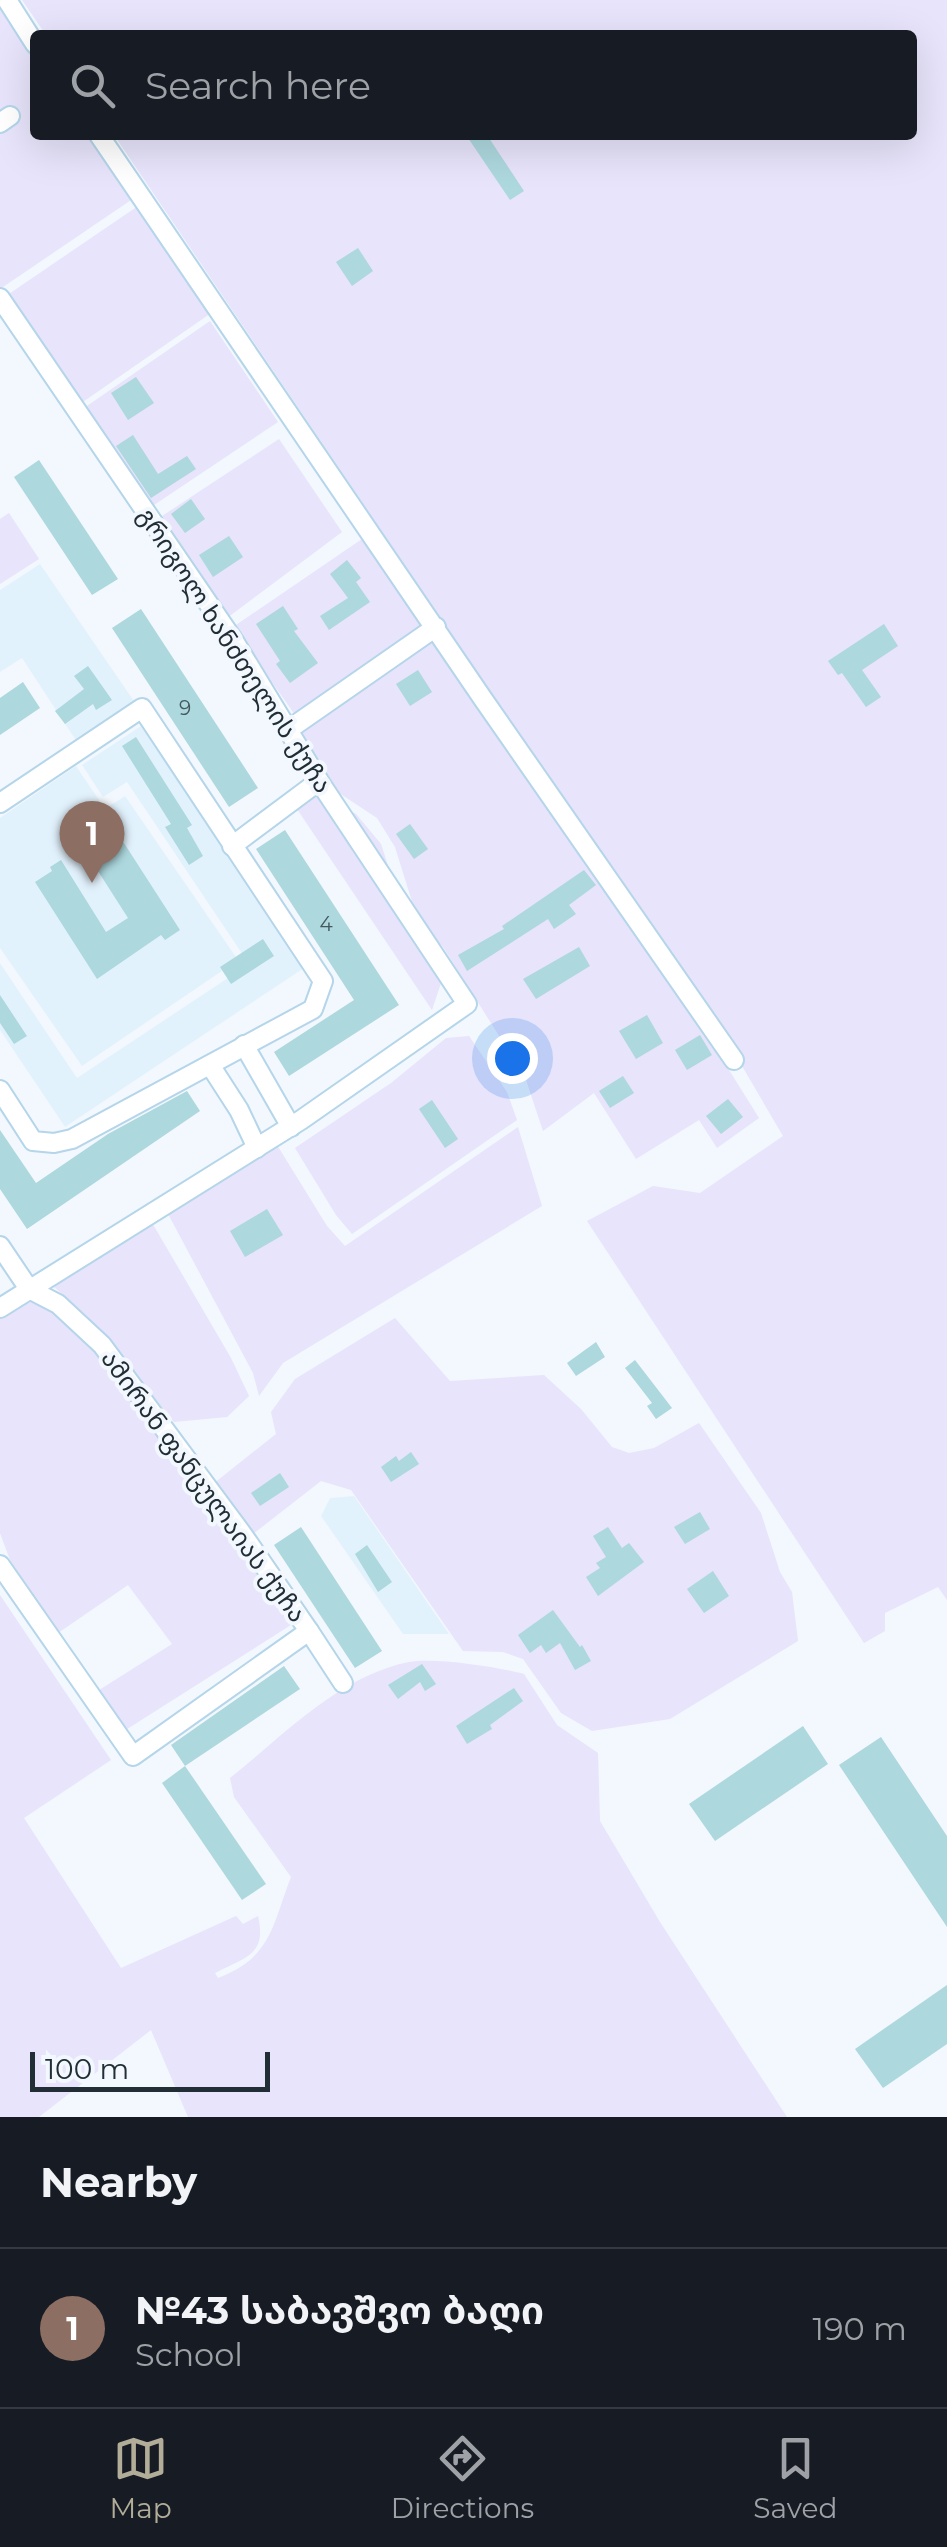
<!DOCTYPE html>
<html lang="en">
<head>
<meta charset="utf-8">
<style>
  :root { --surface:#171b24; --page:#242831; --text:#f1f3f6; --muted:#9ea1a6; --line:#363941; --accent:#b2ad98 }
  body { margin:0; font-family:Montserrat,"Noto Sans Georgian",sans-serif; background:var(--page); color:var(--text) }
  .scale { position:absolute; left:30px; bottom:25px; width:240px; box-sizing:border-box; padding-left:10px; border:5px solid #212e36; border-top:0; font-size:28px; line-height:35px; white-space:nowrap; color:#212e36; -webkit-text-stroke:8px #f2f8fd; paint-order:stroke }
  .you { position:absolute; left:512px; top:1058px; width:35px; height:35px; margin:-25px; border:8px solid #fff; border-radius:50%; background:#1a73e8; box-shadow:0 0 0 15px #1a73e833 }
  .badge { display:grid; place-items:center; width:65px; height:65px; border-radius:50%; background:var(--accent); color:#fff; font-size:32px; font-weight:700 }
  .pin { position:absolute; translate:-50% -82px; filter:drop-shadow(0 2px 5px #0008) }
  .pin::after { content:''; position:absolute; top:52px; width:35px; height:30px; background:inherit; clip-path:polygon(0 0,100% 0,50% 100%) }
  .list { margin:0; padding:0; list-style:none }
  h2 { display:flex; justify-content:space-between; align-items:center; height:130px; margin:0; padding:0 40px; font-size:42px }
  h2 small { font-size:32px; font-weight:400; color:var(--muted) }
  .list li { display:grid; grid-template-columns:65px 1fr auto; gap:30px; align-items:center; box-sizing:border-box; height:160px; padding:0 40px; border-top:2px solid var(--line) }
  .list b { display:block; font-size:38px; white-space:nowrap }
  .list p { margin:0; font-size:32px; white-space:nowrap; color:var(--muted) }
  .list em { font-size:32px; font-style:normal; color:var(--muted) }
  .icon { flex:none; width:55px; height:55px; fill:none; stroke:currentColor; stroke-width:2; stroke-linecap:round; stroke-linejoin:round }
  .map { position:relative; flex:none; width:947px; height:2117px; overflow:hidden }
  .search { position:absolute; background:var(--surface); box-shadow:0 10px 40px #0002; left:30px; right:30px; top:30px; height:110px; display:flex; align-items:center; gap:25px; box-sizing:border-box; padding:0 35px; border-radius:10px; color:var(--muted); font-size:38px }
  .sheet { height:290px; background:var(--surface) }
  nav { display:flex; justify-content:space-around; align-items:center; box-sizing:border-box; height:140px; border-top:2px solid var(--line); background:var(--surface); font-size:28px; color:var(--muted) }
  nav a { display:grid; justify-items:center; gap:5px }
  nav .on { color:var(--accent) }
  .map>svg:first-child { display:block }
</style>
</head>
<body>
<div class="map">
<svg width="947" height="2117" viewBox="0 0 947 2117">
  <rect width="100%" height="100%" fill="#f2f8fd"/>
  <g fill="#e2f2fd">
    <polygon points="40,564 138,707 79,745 22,658 0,672 0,590"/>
    <polygon points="141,726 304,968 65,1127 0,1030 0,963 77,1078 249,964 127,782 103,797 82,765"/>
    <polygon points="76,766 105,809 125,796 238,960 82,1066 0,948 0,818"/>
    <polygon points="354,1496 449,1634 403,1634 321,1516 330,1498"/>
  </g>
  <g fill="#e7e4fb">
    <polygon points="22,0 947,0 947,1600 938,1587 885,1613 885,1631 864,1643 587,1221 653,1186 700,1193 783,1136 735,1054 114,135 912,135 912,35 46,35"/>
    <polygon points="0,6 35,60 35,135 87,135 134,198 0,289"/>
    <polygon points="141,204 214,311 77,406 3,298"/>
    <polygon points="210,321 278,422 151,507 84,408"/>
    <polygon points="279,439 342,532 227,618 159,518"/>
    <polygon points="9,513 39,559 0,584 0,519"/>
    <polygon points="362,539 428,623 353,672 298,719 233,627"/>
    <polygon points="428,627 714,1046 759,1118 717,1148 699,1120 636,1159 594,1093 543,1131 525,1077 443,947 419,924 395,847 377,818 330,787 300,735 353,695"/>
    <polygon points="317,794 356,814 381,844 406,921 444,974 432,1010 297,809"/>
    <polygon points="469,1036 507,1092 517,1120 352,1234 336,1215 295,1148 391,1083 446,1038"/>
    <polygon points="518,1127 542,1206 283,1363 259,1396 253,1373 167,1212 277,1145 327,1226 345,1246"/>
    <polygon points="151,1221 231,1358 249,1396 227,1417 174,1422 87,1316 52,1285"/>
    <polygon points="43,1301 94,1348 294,1623 124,1731 96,1692 172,1644 128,1585 58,1633 10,1560 0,1533 0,1319 23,1303"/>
    <polygon points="395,1318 450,1381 544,1375 581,1409 612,1447 629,1453 654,1448 699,1423 761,1513 780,1572 792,1592 798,1641 670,1719 592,1731 561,1713 523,1659 503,1652 463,1651 351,1490 321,1481 253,1534 213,1484 276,1434 271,1412 295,1379"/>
    <path d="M0 1595 111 1760 24 1818 121 1968 236 1916 243 1924 258 1916C267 1955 246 1957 215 1973L218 1978C272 1957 272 1926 291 1877L234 1797 230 1778C284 1735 339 1676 409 1662 434 1657 499 1667 524 1674L557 1725 598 1753 600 1821 660 1922 787 2117H188L151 2030 39 2117H0Z"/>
  </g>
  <g fill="#add8de">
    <polygon points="466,135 487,135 524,191 510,200"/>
    <polygon points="358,248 373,271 352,286 336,262"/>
    <polygon points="136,377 154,403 128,420 111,393"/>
    <polygon points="133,435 158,474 187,456 196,469 151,498 116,446"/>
    <polygon points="39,460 118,579 92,595 14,477"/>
    <polygon points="191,499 205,519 185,533 171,514"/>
    <polygon points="229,536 243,557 213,577 199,555"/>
    <polygon points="347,560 361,578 356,582 370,602 329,630 320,616 348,598 330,574"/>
    <polygon points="283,606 298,629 294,631 318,663 290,683 276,664 280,661 256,624"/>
    <polygon points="141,609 258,788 229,807 112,628"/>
    <polygon points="884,624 898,646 862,670 881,697 866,707 842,673 838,675 828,661"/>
    <polygon points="88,666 112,700 96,710 93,704 65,724 55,711 84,689 74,676"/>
    <polygon points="418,670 432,692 410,706 396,684"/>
    <polygon points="23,682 40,708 0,735 0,698"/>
    <polygon points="136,737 192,825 187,828 203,856 189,865 165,827 171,824 122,746"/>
    <polygon points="410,824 428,849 414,859 396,834"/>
    <polygon points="113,826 180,930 165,940 161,935 97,979 35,882 52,871 50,867 61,860 106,932 128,918 82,846"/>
    <polygon points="285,830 399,1005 289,1076 274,1052 354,1000 256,849"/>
    <polygon points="584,870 596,885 569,905 576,914 554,929 548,919 467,971 458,955 504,929 502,926"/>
    <polygon points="263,939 274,956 231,984 220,967"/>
    <polygon points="579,947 590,966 536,999 523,979"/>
    <polygon points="0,995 27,1036 14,1044 0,1023"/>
    <polygon points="647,1015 663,1043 636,1059 619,1031"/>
    <polygon points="700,1035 712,1055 687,1070 675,1050"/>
    <polygon points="623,1076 634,1093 610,1108 599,1091"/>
    <polygon points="187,1091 200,1111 27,1229 0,1189 0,1130 36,1183 108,1134"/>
    <polygon points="728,1099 743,1117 721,1134 706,1116"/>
    <polygon points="432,1100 458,1139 445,1148 419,1109"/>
    <polygon points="267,1209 283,1235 245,1257 230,1231"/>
    <polygon points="596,1342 605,1357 576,1376 567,1363"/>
    <polygon points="635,1360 672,1408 656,1419 647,1406 652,1403 625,1368"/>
    <polygon points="411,1452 419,1464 391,1482 381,1467 396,1456 399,1461"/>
    <polygon points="280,1473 289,1487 260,1506 251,1493"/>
    <polygon points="700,1512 710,1529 685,1544 674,1527"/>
    <polygon points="301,1527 382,1651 355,1668 274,1545"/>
    <polygon points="608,1527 622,1548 629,1543 644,1562 598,1596 586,1577 600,1568 596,1563 606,1557 593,1536"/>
    <polygon points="367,1545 392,1582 378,1592 355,1554"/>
    <polygon points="713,1571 729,1596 704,1613 687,1589"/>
    <polygon points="553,1610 580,1647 582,1645 591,1661 575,1670 560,1643 546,1653 541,1645 530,1653 518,1635"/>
    <polygon points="422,1664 436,1684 425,1691 420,1682 398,1699 388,1685"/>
    <polygon points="284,1666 300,1689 185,1766 171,1745"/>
    <polygon points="514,1688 523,1701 490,1725 492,1729 467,1744 456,1726"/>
    <polygon points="803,1726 828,1764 715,1841 689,1804"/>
    <polygon points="881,1737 947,1836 947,1927 839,1765"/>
    <polygon points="185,1766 266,1884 242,1900 162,1783"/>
    <polygon points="947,1985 947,2044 883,2088 855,2049"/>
  </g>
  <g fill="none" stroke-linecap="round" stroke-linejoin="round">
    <g stroke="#b4d5ea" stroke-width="22">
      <g id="minor">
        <polyline points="7,0 35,44"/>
        <polyline points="0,123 10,116"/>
        <polyline points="99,135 483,699 734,1060"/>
        <polyline points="0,298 234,641 319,781 467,1004 301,1120 0,1308"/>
        <polyline points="288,730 436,627"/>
        <polyline points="0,803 142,708 323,981 313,1009 72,1139 54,1143 33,1141 0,1090"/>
        <polyline points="232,846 319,781"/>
        <polyline points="244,1045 291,1127"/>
        <polyline points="210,1065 239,1110 257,1148"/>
        <polyline points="0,1246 29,1289 58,1304 102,1345 243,1535 309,1631 133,1756 0,1565"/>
        <polyline points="309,1631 343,1683"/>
      </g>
    </g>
    <use href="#minor" stroke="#fff" stroke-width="18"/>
  </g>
  <g text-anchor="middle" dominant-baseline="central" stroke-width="8" stroke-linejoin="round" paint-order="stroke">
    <g font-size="20" fill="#445860">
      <text x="185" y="708">9</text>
      <text x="326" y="924">4</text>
    </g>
    <g font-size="25" fill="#212e36" stroke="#f2f8fd">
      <text transform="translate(235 650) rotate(57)">გრიგოლ ხანძთელის ქუჩა</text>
      <text transform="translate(204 1486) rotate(54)">ამირან ფანცულაიას ქუჩა</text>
    </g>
  </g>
</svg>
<div class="scale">100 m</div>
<div class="you"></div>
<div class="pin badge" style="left:92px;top:883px;background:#8d6e63">1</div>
<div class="search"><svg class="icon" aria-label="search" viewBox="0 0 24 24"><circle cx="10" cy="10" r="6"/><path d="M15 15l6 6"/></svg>Search here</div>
</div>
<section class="sheet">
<h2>Nearby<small></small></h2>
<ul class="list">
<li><span class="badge" style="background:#8d6e63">1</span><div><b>№43 საბავშვო ბაღი</b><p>School</p></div><em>190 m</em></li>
</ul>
</section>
<nav>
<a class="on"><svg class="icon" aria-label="map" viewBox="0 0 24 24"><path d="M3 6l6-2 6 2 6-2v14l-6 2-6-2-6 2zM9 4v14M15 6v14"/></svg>Map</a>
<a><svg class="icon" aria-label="directions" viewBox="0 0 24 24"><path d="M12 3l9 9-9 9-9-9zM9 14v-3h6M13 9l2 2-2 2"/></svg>Directions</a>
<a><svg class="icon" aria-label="saved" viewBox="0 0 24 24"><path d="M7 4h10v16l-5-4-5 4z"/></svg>Saved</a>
</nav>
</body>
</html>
